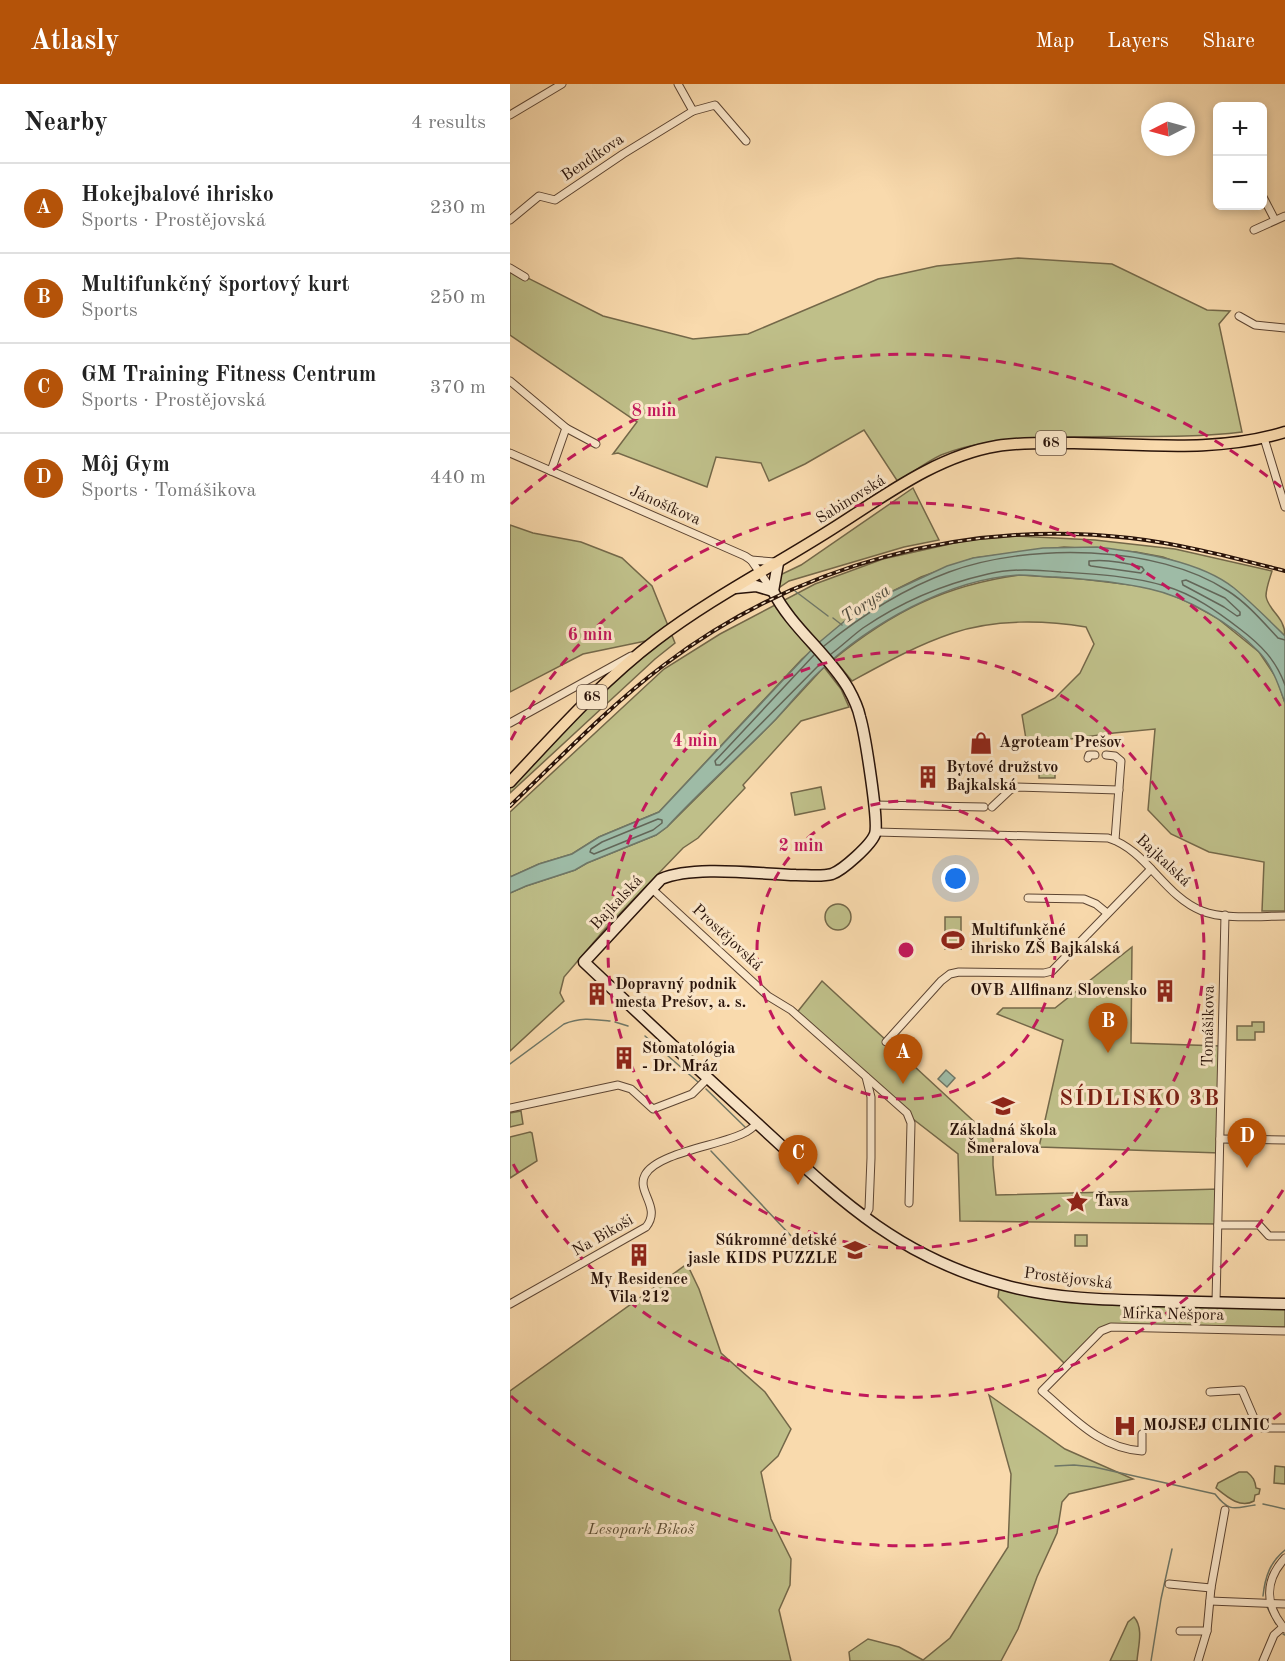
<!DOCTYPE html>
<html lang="en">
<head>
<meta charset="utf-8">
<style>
  :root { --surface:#fff; --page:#f6f6f6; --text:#222; --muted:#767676; --line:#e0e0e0; --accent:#b45309 }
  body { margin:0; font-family:"Old Standard TT",serif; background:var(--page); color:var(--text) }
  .controls { position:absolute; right:18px; top:18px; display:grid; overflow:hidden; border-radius:9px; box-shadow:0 3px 9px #0003 }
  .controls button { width:54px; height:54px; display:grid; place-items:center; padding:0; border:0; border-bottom:2px solid var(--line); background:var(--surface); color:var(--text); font:30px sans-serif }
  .compass { position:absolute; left:631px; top:18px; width:54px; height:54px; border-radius:50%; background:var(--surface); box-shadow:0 3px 9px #0003; rotate:264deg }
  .you { position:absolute; left:446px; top:795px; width:21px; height:21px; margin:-15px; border:4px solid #fff; border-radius:50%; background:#1a73e8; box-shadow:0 0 0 9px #1a73e833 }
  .badge { display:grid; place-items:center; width:39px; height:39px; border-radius:50%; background:var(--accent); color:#fff; font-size:20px; font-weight:700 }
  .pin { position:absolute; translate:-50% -50px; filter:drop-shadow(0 2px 3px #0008) }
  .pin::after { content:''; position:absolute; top:32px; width:21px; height:18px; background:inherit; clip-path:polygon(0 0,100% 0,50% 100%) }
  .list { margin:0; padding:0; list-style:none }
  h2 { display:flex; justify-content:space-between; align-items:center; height:78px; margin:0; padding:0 24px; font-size:26px }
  h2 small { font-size:20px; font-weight:400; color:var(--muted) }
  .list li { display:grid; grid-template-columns:39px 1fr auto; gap:18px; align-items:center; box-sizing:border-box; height:90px; padding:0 24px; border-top:2px solid var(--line) }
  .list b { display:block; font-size:22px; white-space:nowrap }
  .list p { margin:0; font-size:20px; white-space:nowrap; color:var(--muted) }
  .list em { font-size:20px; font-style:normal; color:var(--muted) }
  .map { position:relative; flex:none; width:775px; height:1577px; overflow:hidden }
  header { display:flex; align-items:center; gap:36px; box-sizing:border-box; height:84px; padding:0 30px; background:var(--accent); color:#fff }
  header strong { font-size:28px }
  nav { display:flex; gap:33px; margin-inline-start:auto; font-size:21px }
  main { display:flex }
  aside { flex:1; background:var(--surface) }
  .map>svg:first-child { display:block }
</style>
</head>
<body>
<header>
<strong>Atlasly</strong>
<nav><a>Map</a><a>Layers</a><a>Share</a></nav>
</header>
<main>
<aside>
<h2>Nearby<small>4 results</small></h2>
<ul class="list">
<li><span class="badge">A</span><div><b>Hokejbalové ihrisko</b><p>Sports · Prostějovská</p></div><em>230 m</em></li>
<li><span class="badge">B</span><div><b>Multifunkčný športový kurt</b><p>Sports</p></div><em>250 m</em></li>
<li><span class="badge">C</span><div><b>GM Training Fitness Centrum</b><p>Sports · Prostějovská</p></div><em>370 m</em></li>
<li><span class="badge">D</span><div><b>Môj Gym</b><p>Sports · Tomášikova</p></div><em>440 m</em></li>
</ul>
</aside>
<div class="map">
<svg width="775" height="1577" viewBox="0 0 775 1577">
  <rect width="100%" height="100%" fill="#f9daad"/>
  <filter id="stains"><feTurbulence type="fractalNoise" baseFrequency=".00333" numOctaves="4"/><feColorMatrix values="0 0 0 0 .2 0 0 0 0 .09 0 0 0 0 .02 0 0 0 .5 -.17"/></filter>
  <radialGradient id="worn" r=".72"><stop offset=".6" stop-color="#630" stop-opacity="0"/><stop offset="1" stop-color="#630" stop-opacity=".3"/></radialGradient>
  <g fill="#bfbf89" stroke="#746849" stroke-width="1.5">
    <path d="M508 174 602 180 697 226 720 227 709 240 732 348C667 356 600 350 535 354 499 355 464 358 431 371 416 378 402 389 388 398L354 346 295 380 259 397 251 379 206 373 197 403 108 369 103 370 127 338 0 251V185L93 232 183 255 238 250 368 195 427 182Z"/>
    <polygon points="403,404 429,456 394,463 279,497 267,505 270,491 291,481"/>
    <polygon points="0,441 23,449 71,458 112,474 142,502 165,559 145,575 0,709 0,702 94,606 150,554 73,570 0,608"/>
    <path d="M505 452 585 456 665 465 762 487C760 494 756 504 756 512 758 527 775 532 775 552L722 503 693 488 653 473 626 468 554 463 464 474 411 493 381 508 343 531 292 575 149 728 89 753 62 770 29 780 0 793V728L154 585 210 550 305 500 373 475 458 456Z"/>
    <path d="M510 491 572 495 630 502 655 508 678 518 707 534 749 568 767 595 775 619V827H752L754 778 699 768 661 750 638 726 645 645 604 649 517 661 512 631 545 614 570 589 584 560 576 543C534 536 484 535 443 549 407 561 375 579 342 597L324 575C382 528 435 501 510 491Z"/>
    <polygon points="314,583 331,605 339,623 291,637 233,701 235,704 188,754 173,764 95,845 54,893 50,909 54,917 0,967 0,809 16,802 65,786 77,779 146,751 157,743 266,635"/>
    <rect x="529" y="682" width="16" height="12"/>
    <polygon points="311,703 315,725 285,731 281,709"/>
    <circle cx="328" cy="833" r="13"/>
    <rect x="435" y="833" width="16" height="32"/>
    <polygon points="622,863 621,959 711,962 710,1069 529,1063 553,956 487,930 493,924 545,924"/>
    <polygon points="312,897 483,1055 483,1081 486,1111 709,1105 708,1140 450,1137 448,1070 403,1035 285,931"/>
    <polygon points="742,938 754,938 754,948 745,948 745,956 727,956 727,942 742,942"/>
    <polygon points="11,1027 13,1040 0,1043 0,1029"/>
    <polygon points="20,1048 22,1049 27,1077 0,1094 0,1053"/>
    <rect x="565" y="1151" width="12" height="11"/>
    <polygon points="177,1180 189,1205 211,1269 255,1308 281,1345 268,1372 251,1388 261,1435 281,1475 280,1501 269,1526 281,1577 0,1577 0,1307"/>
    <polygon points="490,1198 560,1217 775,1219 775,1243 600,1240 555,1280 488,1213"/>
    <polygon points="479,1311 555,1365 623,1395 559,1410 552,1418 547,1449 527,1493 508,1545 491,1577 340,1577 339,1568 358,1555 389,1563 413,1576 440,1554 498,1463 501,1390"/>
    <polygon points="765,1382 775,1383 775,1400 764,1399"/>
    <path d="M729 1388H737C743 1393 745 1396 746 1404L750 1405 749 1410 745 1411 744 1417C730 1425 716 1412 706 1404L708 1399Z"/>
    <path d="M624 1533C634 1544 628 1563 627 1577H600L618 1538Z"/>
  </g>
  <g fill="#9ebba6" stroke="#6f7767" stroke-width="1.5">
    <path d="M587 463C630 468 690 477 724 504 742 519 759 536 775 552V619C769 602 762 581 748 567 722 540 677 513 640 505 609 498 577 495 546 493 534 493 521 491 509 491 439 495 359 540 309 588 294 602 281 619 266 635 230 672 192 705 157 743L146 751 77 779 65 786 16 802 0 809V793L29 780 62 770 89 753 149 728 306 561 343 530 381 508 437 482 463 474 533 464Z"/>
    <polygon points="436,986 445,994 437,1003 428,995"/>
  </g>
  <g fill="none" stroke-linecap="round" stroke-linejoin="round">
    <g stroke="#636658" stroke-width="1.5">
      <path d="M579 477C595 475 617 479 632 483L634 486 631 489 581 482 579 481Z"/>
      <polygon points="676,496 715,514 730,528 730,531 727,532 714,523 673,501 672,497"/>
      <path d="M314 562C352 531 393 505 439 488 517 459 647 460 718 507 737 519 753 538 768 554L775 556"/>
      <path d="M321 570C332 562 342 552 353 544 391 518 434 500 478 490 503 484 527 486 551 488 585 490 622 492 655 502 683 510 708 528 730 545 751 561 766 576 775 601"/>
      <polyline points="304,571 205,677 206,681 210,681 311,579"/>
      <polygon points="148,735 152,736 152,739 143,746 84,770 80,768 81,765 92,758"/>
    </g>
    <g stroke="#6f7767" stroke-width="1.5">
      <polyline points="285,507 318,532"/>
      <polyline points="323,534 332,541"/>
      <polyline points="105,938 118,942"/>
      <polyline points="135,952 188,998"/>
      <path d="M0 980 54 940C70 933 83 935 100 937"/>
      <polyline points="196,1005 235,1043"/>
      <polyline points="201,1067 300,1172"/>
      <path d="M545 1382 564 1381 584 1383 705 1410C720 1429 724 1424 745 1421"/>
      <polyline points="753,1420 775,1425"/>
      <path d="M753 1512C755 1493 760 1478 775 1466"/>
      <polyline points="757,1523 766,1540"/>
      <polyline points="773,1550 775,1551"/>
      <polyline points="641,1577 651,1515 662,1465"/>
    </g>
    <g stroke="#5c4432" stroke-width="9">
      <g id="street">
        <polyline points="168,0 183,27 205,21 236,57"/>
        <polyline points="0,31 52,0"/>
        <polyline points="752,111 765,136"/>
        <polyline points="0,136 29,112 45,116 113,70 183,27"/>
        <polyline points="744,146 775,132"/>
        <polyline points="0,184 15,193"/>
        <polyline points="729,232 745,241 775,244"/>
        <polyline points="0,297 56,344 41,387"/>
        <polyline points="56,344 86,360"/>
        <polyline points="754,354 775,423"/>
        <polyline points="0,369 235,472 241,476 262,506"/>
        <polyline points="241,476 265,478"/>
        <polyline points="0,639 121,572"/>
        <polyline points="596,671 605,672 611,677 605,756"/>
        <polyline points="578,674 579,671 585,671"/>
        <polyline points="364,721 474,723"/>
        <polyline points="482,723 500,706 506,703 609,706"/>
        <path d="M366 748 598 754C637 766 654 812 692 827 714 836 751 832 775 832"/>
        <polyline points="141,804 258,912 281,926 397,1029 401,1039 399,1119"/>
        <polyline points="518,814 574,815 586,820 597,829"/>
        <polyline points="376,958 431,897 440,890 449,888 534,889 542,887 641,785"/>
        <polyline points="0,1024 108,1001 121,1005 143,1025 182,1010 198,994"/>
        <polyline points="710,1055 775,1056"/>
        <polyline points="354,1134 359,1125 361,1074 361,1013 356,993"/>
        <polyline points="708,1141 749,1141 759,1152 775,1152"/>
        <polyline points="706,1218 715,831"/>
        <path d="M0 1220 136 1143C152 1123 126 1108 135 1091 147 1068 214 1061 236 1048 240 1046 244 1042 247 1040"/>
        <polyline points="700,1308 732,1306 747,1341 752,1344 775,1344"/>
        <path d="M632 1350V1367C589 1364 563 1333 532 1307L591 1247 601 1243 775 1247"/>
        <path d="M775 1474C754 1497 755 1522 775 1545"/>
        <polyline points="659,1500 701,1504"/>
        <polyline points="700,1517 775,1520"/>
        <polyline points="670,1547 697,1547 701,1504 715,1426"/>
        <polyline points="688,1577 697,1547"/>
        <polyline points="753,1577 764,1551 773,1543"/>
      </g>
    </g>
    <g stroke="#281209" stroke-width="13">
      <g id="secondary">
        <polyline points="225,504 246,502 263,507"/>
        <path d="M263 507C281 543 317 569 338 604 343 613 348 623 350 633 355 650 369 738 365 750 361 761 333 786 322 790 312 793 297 791 286 791 248 790 185 781 151 795L74 878C128 929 182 980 237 1030 320 1106 381 1171 494 1201 544 1215 597 1216 648 1217 690 1218 733 1219 775 1220"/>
        <polyline points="263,507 268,479"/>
      </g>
    </g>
    <g stroke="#281209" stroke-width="13">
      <path id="primary" d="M0 698C46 649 92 597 146 556 201 514 264 482 322 445 373 413 426 372 487 362 512 358 538 359 564 359 634 360 707 369 775 348"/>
    </g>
    <use href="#street" stroke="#fbe7ca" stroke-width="7"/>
    <use href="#secondary" stroke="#fbe7ca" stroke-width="10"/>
    <use href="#primary" stroke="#f9daad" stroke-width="10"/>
    <g stroke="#281209" stroke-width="4">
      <path id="rail" d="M0 722C50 674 98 623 154 581 286 481 455 435 620 454 672 460 724 474 775 487"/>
    </g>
    <use href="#rail" stroke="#fbe7ca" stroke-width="1.5" stroke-dasharray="4.5" stroke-linecap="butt"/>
  </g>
  <g fill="none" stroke="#c2185b" stroke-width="3" stroke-dasharray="10 8">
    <circle cx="396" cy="866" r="149"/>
    <circle cx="396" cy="866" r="298"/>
    <path d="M773 1106A447 447 0 0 1 1 1076M1 656A447 447 0 0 1 773 626"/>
    <path d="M771 1329A596 596 0 0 1 1 1312M1 420A596 596 0 0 1 771 403"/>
  </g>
  <defs>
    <g id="shop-bare" transform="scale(1.8)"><path d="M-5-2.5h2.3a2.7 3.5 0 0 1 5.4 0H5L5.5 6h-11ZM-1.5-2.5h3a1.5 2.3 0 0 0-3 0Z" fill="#8f2418" stroke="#fbe7ca" stroke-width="2.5" paint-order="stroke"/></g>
    <g id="building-bare" transform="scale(1.8)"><path d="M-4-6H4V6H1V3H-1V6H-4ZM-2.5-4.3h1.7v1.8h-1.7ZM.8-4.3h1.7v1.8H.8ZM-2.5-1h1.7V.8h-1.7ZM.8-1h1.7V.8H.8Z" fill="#8f2418" stroke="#fbe7ca" stroke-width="2.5" paint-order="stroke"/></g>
    <g id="stadium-bare" transform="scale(1.8)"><path d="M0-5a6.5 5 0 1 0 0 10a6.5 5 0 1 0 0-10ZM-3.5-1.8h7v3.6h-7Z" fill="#8f2418" stroke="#fbe7ca" stroke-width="2.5" paint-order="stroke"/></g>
    <g id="school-bare" transform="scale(1.8)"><path d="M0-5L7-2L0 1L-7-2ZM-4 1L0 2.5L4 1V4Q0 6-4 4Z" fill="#8f2418" stroke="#fbe7ca" stroke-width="2.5" paint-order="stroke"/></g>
    <g id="sight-bare" transform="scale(1.8)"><path d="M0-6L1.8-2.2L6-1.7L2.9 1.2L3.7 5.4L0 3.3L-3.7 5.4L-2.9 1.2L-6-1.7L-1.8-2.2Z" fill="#8f2418" stroke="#fbe7ca" stroke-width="2.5" paint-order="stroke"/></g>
    <g id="hospital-bare" transform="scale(1.8)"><path d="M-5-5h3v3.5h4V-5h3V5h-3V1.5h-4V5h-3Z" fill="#8f2418" stroke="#fbe7ca" stroke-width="2.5" paint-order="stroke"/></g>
  </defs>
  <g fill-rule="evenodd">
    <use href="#shop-bare" x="471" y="659"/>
    <use href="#building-bare" x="418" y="693"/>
    <use href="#stadium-bare" x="443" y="856"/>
    <use href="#building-bare" x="655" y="907"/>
    <use href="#building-bare" x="87" y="910"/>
    <use href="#building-bare" x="114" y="974"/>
    <use href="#school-bare" x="493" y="1022"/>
    <use href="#sight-bare" x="567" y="1118"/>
    <use href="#school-bare" x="345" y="1166"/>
    <use href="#building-bare" x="129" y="1171"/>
    <use href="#hospital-bare" x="615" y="1342"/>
  </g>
  <g text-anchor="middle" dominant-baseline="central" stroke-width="6" stroke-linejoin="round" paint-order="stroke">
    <g fill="#fbe7ca" stroke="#675243" stroke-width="1.5">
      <rect x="526" y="347" width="30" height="24" rx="4.5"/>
      <rect x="67" y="601" width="30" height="24" rx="4.5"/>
    </g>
    <g font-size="15" font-weight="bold" fill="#281209">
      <text x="541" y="359">68</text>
      <text x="82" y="613">68</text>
    </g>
    <g font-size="16" fill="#281209" stroke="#fbe7ca">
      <text transform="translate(83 74) rotate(-34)">Bendíkova</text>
      <text transform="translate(341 416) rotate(-32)">Sabinovská</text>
      <text transform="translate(155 422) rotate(24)">Jánošíkova</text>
      <text transform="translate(653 777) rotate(43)">Bajkalská</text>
      <text transform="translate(107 819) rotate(-47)">Bajkalská</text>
      <text transform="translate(217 854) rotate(43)">Prostějovská</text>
      <text transform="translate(699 942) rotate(-89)">Tomášikova</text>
      <text transform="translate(93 1152) rotate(-30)">Na Bikoši</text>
      <text transform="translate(558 1195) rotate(7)">Prostějovská</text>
      <text transform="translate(663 1231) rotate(1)">Mirka Nešpora</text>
    </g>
    <g font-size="16" font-weight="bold" fill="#281209" stroke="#fbe7ca" text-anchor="start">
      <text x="489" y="659">Agroteam Prešov</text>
      <text x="436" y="684">Bytové družstvo<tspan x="436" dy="18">Bajkalská</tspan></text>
      <text x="461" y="847">Multifunkčné<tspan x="461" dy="18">ihrisko ZŠ Bajkalská</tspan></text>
      <text x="105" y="901">Dopravný podnik<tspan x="105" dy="18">mesta Prešov, a. s.</tspan></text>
      <text x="637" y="907" text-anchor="end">OVB Allfinanz Slovensko</text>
      <text x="132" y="965">Stomatológia<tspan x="132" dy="18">- Dr. Mráz</tspan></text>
      <text x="493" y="1047" text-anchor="middle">Základná škola<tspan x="493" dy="18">Šmeralova</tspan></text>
      <text x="585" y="1118">Ťava</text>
      <text x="327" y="1157" text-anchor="end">Súkromné detské<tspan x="327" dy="18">jasle KIDS PUZZLE</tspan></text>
      <text x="129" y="1196" text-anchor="middle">My Residence<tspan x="129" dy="18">Vila 212</tspan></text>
      <text x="633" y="1342">MOJSEJ CLINIC</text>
    </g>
    <g font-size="16" font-style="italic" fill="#5d4f36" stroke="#fbe7ca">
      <text x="131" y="1446">Lesopark Bikoš</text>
    </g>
    <g font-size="18" font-style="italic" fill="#514d40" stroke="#fbe7ca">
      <text transform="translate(356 520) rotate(-34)">Torysa</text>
    </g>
    <g font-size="22" font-weight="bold" letter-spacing="1.5" fill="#7a1f14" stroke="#fbe7ca">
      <text x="630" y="1015">SÍDLISKO 3B</text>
    </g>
  </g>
  <circle cx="396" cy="866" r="9" fill="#c2185b" stroke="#fbe7ca" stroke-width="3"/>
  <g font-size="18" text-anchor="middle" font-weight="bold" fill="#c2185b" stroke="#fbe7ca" stroke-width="6" stroke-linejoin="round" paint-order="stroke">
    <text x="144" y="332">8 min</text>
    <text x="80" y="556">6 min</text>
    <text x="185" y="662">4 min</text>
    <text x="291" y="767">2 min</text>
  </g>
  <rect width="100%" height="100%" filter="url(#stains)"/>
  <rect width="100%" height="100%" fill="url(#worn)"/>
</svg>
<div class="controls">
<button>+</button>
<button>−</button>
</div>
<svg class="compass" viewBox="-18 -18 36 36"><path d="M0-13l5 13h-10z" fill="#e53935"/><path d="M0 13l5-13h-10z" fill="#767676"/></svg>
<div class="you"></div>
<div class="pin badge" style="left:393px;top:1000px">A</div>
<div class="pin badge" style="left:598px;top:969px">B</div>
<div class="pin badge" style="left:288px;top:1101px">C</div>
<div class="pin badge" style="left:737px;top:1084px">D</div>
</div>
</main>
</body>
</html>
